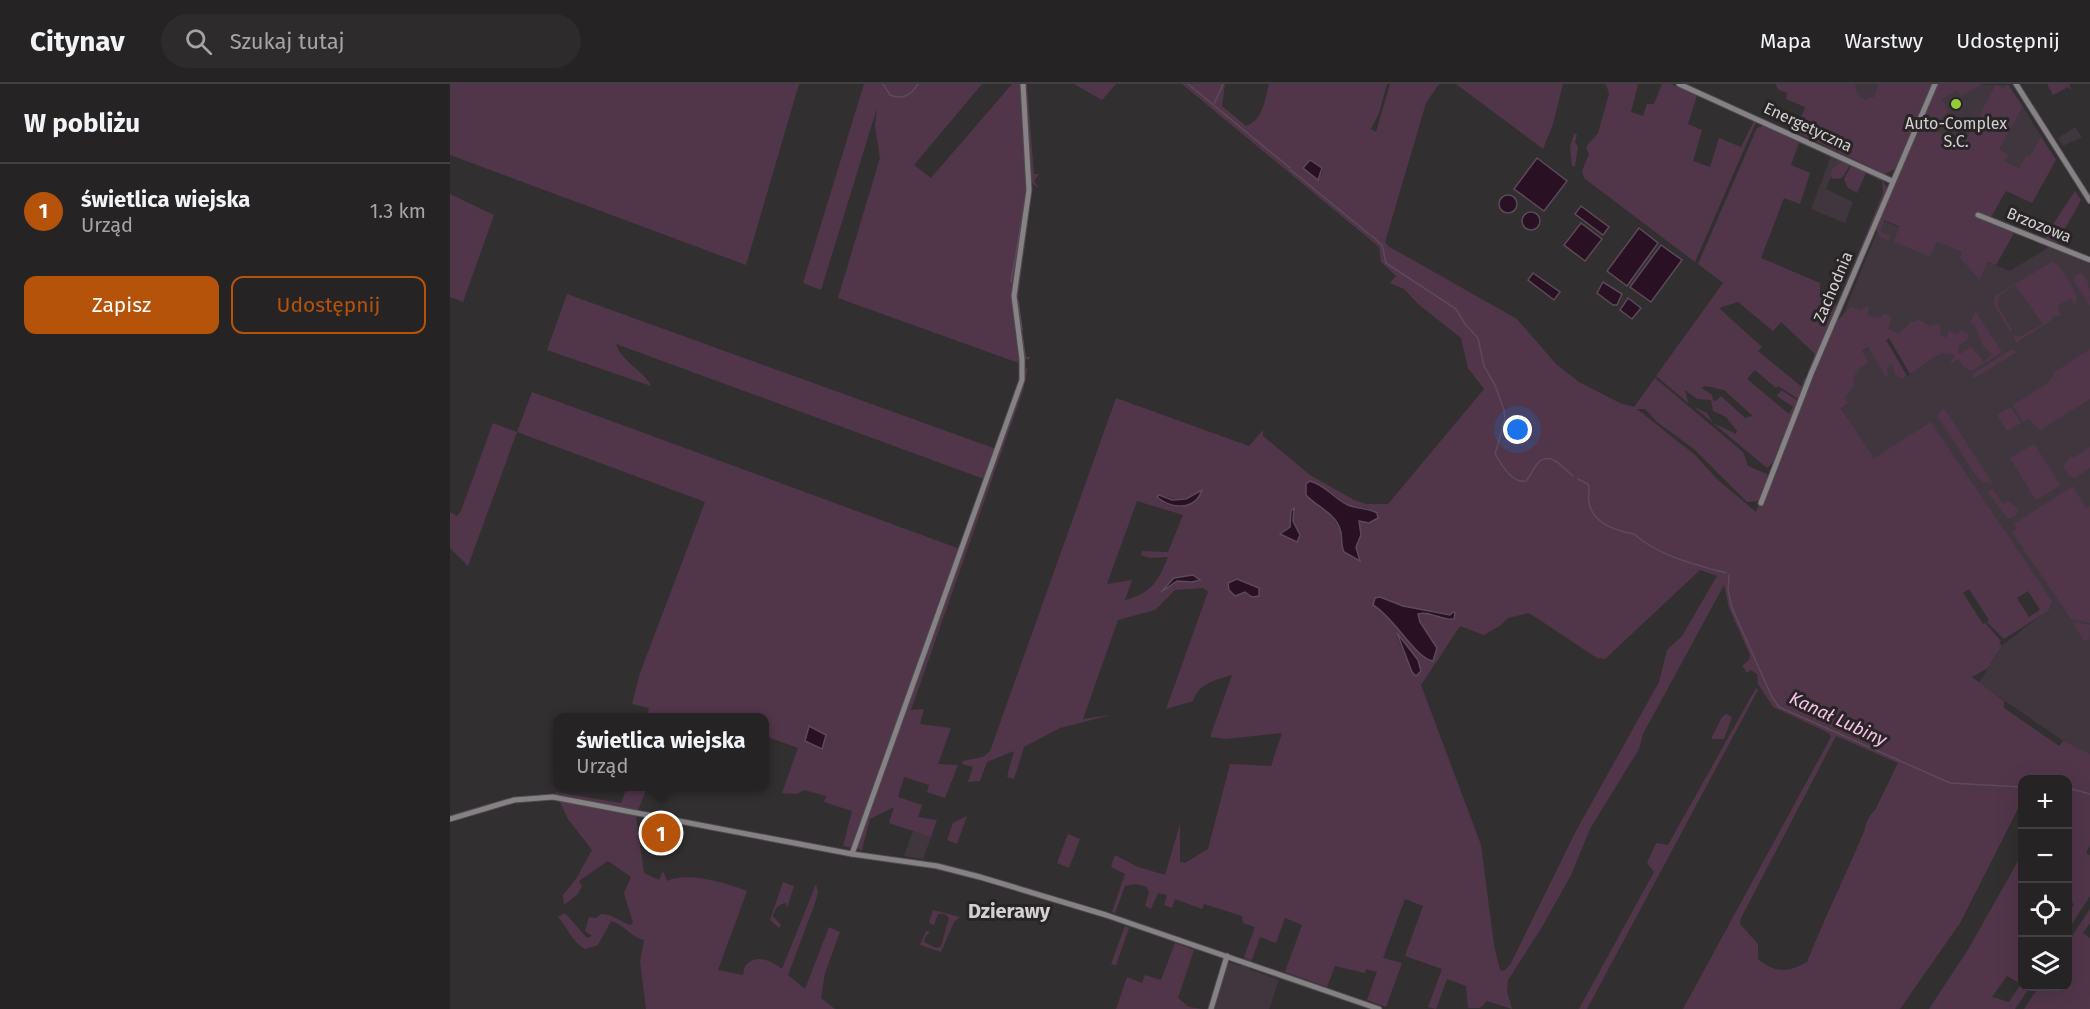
<!DOCTYPE html>
<html lang="pl">
<head>
<meta charset="utf-8">
<style>
  :root { --surface:#262325; --page:#2e2b2d; --text:#f1f3f6; --muted:#a4a4a7; --line:#424042; --accent:#b45309 }
  body { margin:0; font-family:"Fira Sans",sans-serif; background:var(--page); color:var(--text) }
  .controls { position:absolute; right:18px; bottom:18px; display:grid; overflow:hidden; border-radius:12px; box-shadow:0 6px 24px #0002 }
  .controls button { width:54px; height:54px; display:grid; place-items:center; padding:0; border:0; border-bottom:2px solid var(--line); background:var(--surface); color:var(--text); font:30px sans-serif }
  .you { position:absolute; left:1068px; top:346px; width:21px; height:21px; margin:-15px; border:4px solid #fff; border-radius:50%; background:#1a73e8; box-shadow:0 0 0 9px #1a73e833 }
  .badge { display:grid; place-items:center; width:39px; height:39px; border-radius:50%; background:var(--accent); color:#fff; font-size:20px; font-weight:700 }
  .pin { position:absolute; translate:-50% -50%; border:3px solid #fff; box-shadow:0 2px 6px #0006 }
  .popup { position:absolute; left:103px; top:629px; width:216px; height:78px; box-sizing:border-box; display:grid; place-content:center; border-radius:12px; background:var(--surface); filter:drop-shadow(0 2px 4px #0005); font-size:20px; white-space:nowrap; color:var(--muted) }
  .popup b { font-size:22px; color:var(--text) }
  .popup::after { content:''; position:absolute; left:50%; top:100%; margin-left:-12px; border:12px solid transparent; border-top-color:var(--surface) }
  .list { margin:0; padding:0; list-style:none }
  h2 { display:flex; justify-content:space-between; align-items:center; height:78px; margin:0; padding:0 24px; font-size:26px }
  h2 small { font-size:20px; font-weight:400; color:var(--muted) }
  .list li { display:grid; grid-template-columns:39px 1fr auto; gap:18px; align-items:center; box-sizing:border-box; height:96px; padding:0 24px; border-top:2px solid var(--line) }
  .list b { display:block; font-size:22px; white-space:nowrap }
  .list p { margin:0; font-size:20px; white-space:nowrap; color:var(--muted) }
  .list em { font-size:20px; font-style:normal; color:var(--muted) }
  .actions { display:flex; gap:12px; padding:18px 24px }
  .actions a { flex:1; padding:14px 0; border:2px solid var(--accent); border-radius:12px; text-align:center; font-size:21px; color:var(--accent) }
  .actions .main { background:var(--accent); color:#fff }
  .icon { flex:none; width:33px; height:33px; fill:none; stroke:currentColor; stroke-width:2; stroke-linecap:round; stroke-linejoin:round }
  .map { position:relative; flex:none; width:1640px; height:925px; overflow:hidden }
  header { display:flex; align-items:center; gap:36px; box-sizing:border-box; height:84px; padding:0 30px; background:var(--surface); border-bottom:2px solid var(--line) }
  header strong { font-size:28px }
  nav { display:flex; gap:33px; margin-inline-start:auto; font-size:21px }
  .search { width:420px; height:54px; background:var(--page); display:flex; align-items:center; gap:15px; box-sizing:border-box; padding:0 21px; border-radius:33px; color:var(--muted); font-size:22px }
  main { display:flex }
  aside { flex:1; background:var(--surface) }
  .map>svg:first-child { display:block }
</style>
</head>
<body>
<header>
<strong>Citynav</strong>
<div class="search"><svg class="icon" aria-label="search" viewBox="0 0 24 24"><circle cx="10" cy="10" r="6"/><path d="M15 15l6 6"/></svg>Szukaj tutaj</div>
<nav><a>Mapa</a><a>Warstwy</a><a>Udostępnij</a></nav>
</header>
<main>
<aside>
<h2>W pobliżu<small></small></h2>
<ul class="list">
<li><span class="badge">1</span><div><b>świetlica wiejska</b><p>Urząd</p></div><em>1.3 km</em></li>
</ul>
<div class="actions"><a class="main">Zapisz</a><a>Udostępnij</a></div>
</aside>
<div class="map">
<svg width="1640" height="925" viewBox="0 0 1640 925">
  <rect width="100%" height="100%" fill="#322f31"/>
  <g fill="#3f373d">
    <polygon points="1398,0 1429,0 1419,33"/>
    <polygon points="1508,0 1558,1 1545,9 1495,98 1455,82 1483,16"/>
    <polygon points="1573,23 1606,76 1569,84 1555,77 1549,65"/>
    <polygon points="1625,43 1632,53 1613,62 1608,54"/>
    <polygon points="1381,73 1395,79 1385,83 1376,105 1403,118 1395,139 1361,125"/>
    <polygon points="1432,136 1560,187 1599,163 1640,180 1640,670 1622,663 1529,599 1553,561 1601,523 1424,375 1379,305 1419,278 1412,267 1419,263 1435,268 1453,295 1489,270 1393,231"/>
    <polygon points="463,747 481,753 473,775 454,772"/>
    <polygon points="794,873 802,876 799,885 829,896 819,925 758,925 762,907 768,909 777,878 791,882"/>
  </g>
  <g fill="#513649" fill-rule="evenodd">
    <polygon points="0,0 349,0 296,181 0,71"/>
    <polygon points="414,0 532,0 464,81 481,94 562,0 572,0 577,66 576,122 563,200 571,277 567,276 569,279 388,214 430,74 425,42 427,24 371,206 353,199"/>
    <polygon points="574,0 577,0 584,90 589,90 584,97 589,104 580,98"/>
    <polygon points="624,0 666,0 652,16"/>
    <path d="M732 0H775L772 22 796 42C813 36 815 16 819 0H937L929 29 921 45 926 48 940 0H989L976 19 935 158 938 162 1067 235 1106 280 1129 298 1170 319 1184 323 1205 294 1293 368 1298 382 1317 390 1318 396 1323 389 1387 237 1401 223 1411 226 1419 221 1418 232 1430 234 1433 229 1442 233 1438 245 1449 250 1461 238 1470 236 1480 242 1489 239 1491 251 1496 254 1499 247 1508 251 1510 245 1519 250 1517 256 1509 261 1508 268 1510 270 1521 263 1534 278 1542 270 1533 262 1524 239 1520 240 1525 227 1552 268 1521 287 1514 283 1508 275 1498 281 1504 273 1503 270 1491 269 1460 290 1439 254 1436 256 1457 292 1453 295 1445 291 1442 279 1437 285 1438 291 1436 293 1418 263 1412 267 1419 278C1408 286 1402 289 1404 302L1395 313 1398 319 1391 324 1424 374 1481 338 1602 517 1599 526 1554 555 1537 538 1539 536 1519 505 1513 509 1533 540 1535 539 1551 557 1549 559 1552 562 1538 584 1522 593 1554 617V624L1609 662 1613 657 1640 670V761L1636 769 1640 771V812L1618 846V830L1624 820 1618 816V696H1572V717L1510 839 1450 925H1233L1381 653 1379 649 1323 623 1308 600 1307 590 1301 586 1297 589 1292 582 1299 576 1300 571 1279 524 1274 501 1193 650 1189 665 1140 745 1121 791 1092 843 1058 896 1057 907 1062 925 1037 917 1030 924H1018L1016 902 997 895 986 925 978 923 992 885 955 872 973 822 955 815 933 874 952 879 936 923 917 916 927 888 916 885 915 889 885 882 877 903 835 888 852 841 835 834 826 859 810 853 802 876 794 873 805 843 793 839 792 832 754 820 752 825 725 815 722 824 714 821 717 811 708 809 701 825 695 822 699 809 697 803 686 800 675 802 665 829 662 828 675 790 661 783 665 771 688 783 715 791 730 740V778L735 779 758 765 780 680 821 682 832 649 776 655 760 653 782 591C765 596 749 599 743 617L716 625 758 508 753 504 725 506 705 526 668 536 633 635 661 631 610 644 574 663 564 695 557 693 564 667 537 678 530 697 518 698 523 683 512 680 513 677 533 673 540 667 666 314 799 362 813 346V352L860 391 904 416 916 420H938L1034 305 1018 284 1011 254 968 220 954 205 940 199 946 192 931 178 929 163ZM857 78 873 86 869 95 853 84ZM1187 325H1195L1207 338 1244 365 1297 418 1310 417 1306 428 1268 396 1245 371ZM873 403 898 421 917 424 928 434 919 439 908 437 911 451 906 463 910 474 905 475C894 466 889 463 891 447L879 429ZM747 407 733 422 715 420 707 413 709 411C724 415 735 419 747 407ZM687 417 733 431 718 468 692 467 691 471 700 474 718 473C709 496 701 510 675 516L682 496 657 500ZM1250 486 1267 492 1232 552 1217 566 1209 598 1126 747 1060 881 1054 887 1050 886 1044 861 1031 761 971 601 1010 542 1034 551 1051 541 1058 534 1079 529 1147 574 1155 575ZM787 495 806 504 799 512 795 508 783 510 778 499ZM1578 507 1590 526 1579 533 1567 514ZM935 515 953 522 1001 531 999 536 973 528 968 530 970 538 987 564 981 577C960 568 947 534 924 521ZM946 551H950L970 580 962 588ZM1386 652 1448 679 1425 726C1416 734 1417 740 1413 750 1395 793 1374 835 1357 878 1338 889 1325 889 1308 875V860L1290 840 1291 834Z"/>
    <polygon points="1006,0 1113,0 1103,40 1093,65"/>
    <polygon points="1156,0 1188,0 1181,28 1193,32 1197,20 1204,20 1212,0 1221,0 1247,11 1238,40 1252,46 1243,77 1260,83 1269,54 1291,63 1304,37 1306,38 1245,178 1134,94 1132,87 1139,70 1136,63 1148,49 1159,10"/>
    <polygon points="1325,0 1405,0 1407,10 1417,17 1419,13 1424,14 1428,0 1482,0 1445,85 1435,90 1346,48 1355,23 1336,15 1337,9 1329,6"/>
    <polygon points="1487,0 1532,0 1511,12 1507,6 1492,15 1499,27 1489,37 1474,29"/>
    <polygon points="1546,0 1552,5 1558,0 1573,23 1549,65 1558,71 1555,77 1569,84 1576,72 1580,72 1591,53 1606,76 1582,119 1556,107 1538,138 1564,149 1546,181 1537,178 1530,196 1510,174 1512,168 1487,158 1480,173 1444,158 1449,142 1434,136 1430,148 1440,152 1439,157 1430,153 1426,145 1471,39 1513,62"/>
    <polygon points="1597,0 1619,0 1621,6 1618,3 1603,11"/>
    <path d="M1314 41 1349 59 1341 81 1360 89 1350 120 1334 114 1311 174 1370 199V211L1387 221 1433 109 1432 97 1416 89 1407 109 1398 104 1394 95 1401 82C1413 87 1432 91 1437 104L1361 287 1358 288 1365 270 1331 238 1323 247 1288 218 1269 224 1312 263 1308 267 1352 303 1354 294 1357 296 1348 315 1328 302 1326 304 1305 286 1297 295 1339 330 1343 323 1327 312 1331 306 1348 317 1323 378 1317 384 1244 323 1257 329 1263 339 1286 350 1287 347 1276 333 1263 327 1261 316 1247 315 1235 306 1238 319 1206 292 1273 199 1248 180 1307 44ZM1255 302 1274 306 1303 332 1295 334 1271 312 1266 317 1263 316 1262 311 1252 304Z"/>
    <polygon points="1124,49 1127,51 1125,58 1128,63 1125,82 1122,82 1120,63"/>
    <polygon points="1392,78 1400,81 1392,94 1383,95 1380,91 1383,84"/>
    <polygon points="1625,107 1631,116 1607,159 1594,154"/>
    <polygon points="0,110 44,131 13,218 0,213"/>
    <polygon points="579,131 568,213 576,273 581,273 578,276 574,274 566,215"/>
    <path d="M1602 178 1607 180C1614 191 1632 209 1625 221L1621 214 1607 222 1611 231 1602 233 1603 235 1566 259 1563 250 1569 253 1593 240 1565 201 1549 212 1548 222 1562 246 1561 249 1543 219 1545 212Z"/>
    <path d="M1630 189C1640 193 1640 210 1640 222L1624 197 1625 192Z"/>
    <path d="M117 210 546 365 575 286 578 283 573 307 461 626 474 625 470 640 501 644 488 680 508 681 495 714 477 708 479 701 454 693 448 713 472 721 468 733 487 736 481 753 439 739 444 723 420 735 412 766 393 762 402 727 374 718 376 712 354 706 347 710 332 709 348 664 315 652 314 634 197 633 199 624 182 620 190 589 255 418 67 348 18 482 0 464V428L7 432 11 427 43 339 67 348 82 308 510 465 534 395 166 260C174 281 194 286 201 302L97 266Z"/>
    <polygon points="1562,265 1567,268 1525,294 1523,293 1523,290"/>
    <polygon points="1640,265 1640,315 1590,346 1579,335 1573,338 1563,321 1599,298 1605,288"/>
    <polygon points="1561,323 1571,339 1557,347 1547,331"/>
    <polygon points="1494,324 1542,399 1533,398 1527,393 1488,333 1488,330"/>
    <polygon points="1584,360 1611,401 1586,416 1560,374"/>
    <polygon points="1640,363 1640,384 1625,394 1619,391 1613,383 1621,371 1623,374"/>
    <polygon points="1623,402 1636,424 1640,422 1640,539 1621,535 1562,448 1566,445 1564,440"/>
    <polygon points="1542,404 1553,420 1558,417 1568,425 1566,431 1558,435 1538,409"/>
    <polygon points="1623,538 1640,541 1639,557 1633,556"/>
    <polygon points="1306,604 1308,606 1301,619 1137,925 1129,925 1204,788 1197,779 1206,759 1218,761"/>
    <polygon points="1276,630 1282,633 1274,655 1261,655 1272,633"/>
    <path d="M177 703H197L186 732 194 789 209 796 213 787 217 797C236 787 277 799 297 807L268 886 293 891 295 882C307 869 321 877 332 885L366 800 368 809 364 822 338 891 355 905 379 843 390 848 375 889 371 914 385 925H196L190 878 194 856C182 854 174 840 161 837L148 861 135 865C122 858 118 844 108 833L115 829 137 854 142 852 135 847 139 833 146 834 151 830C162 830 169 837 180 841L183 839 174 809 181 793 158 777 129 797 132 802 128 810 114 821 113 811 126 795 142 766 118 735 105 708 171 719Z"/>
    <polygon points="517,732 507,760 497,756 503,739"/>
    <polygon points="618,750 630,755 619,784 607,779"/>
    <path d="M1572 770V902L1580 903 1565 925H1479L1519 864ZM1557 892 1571 900 1559 918 1542 913Z"/>
    <path d="M333 798 344 802 337 824 336 819C328 820 325 825 323 832L331 841 329 844 320 836Z"/>
    <polygon points="1640,825 1640,839 1633,849 1640,854 1640,925 1574,925 1589,903 1618,902 1618,858"/>
    <polygon points="483,826 510,833 504,838 491,868 470,861 476,847 480,848 475,853 474,858 486,864 491,862 499,834 495,830 488,830 484,841 479,839"/>
    <polygon points="675,842 679,844 666,881 661,880"/>
    <polygon points="725,859 744,866 728,914 739,923 753,925 666,925 677,893 692,899 695,891 711,896"/>
  </g>
  <g fill="#291023" stroke="#5c4a58" stroke-width="1.5">
    <polygon points="1087,74 1117,97 1094,127 1064,105"/>
    <polygon points="860,76 872,84 868,96 853,84"/>
    <circle cx="1058" cy="120" r="9"/>
    <polygon points="1131,122 1159,143 1153,151 1125,130"/>
    <circle cx="1081" cy="137" r="9"/>
    <polygon points="1131,139 1152,155 1135,177 1114,161"/>
    <polygon points="1189,144 1208,159 1177,202 1157,187"/>
    <polygon points="1211,161 1232,176 1201,218 1180,203"/>
    <polygon points="1083,189 1110,208 1104,216 1078,196"/>
    <polygon points="1153,198 1172,210 1167,221 1163,221 1147,209"/>
    <polygon points="1178,214 1191,224 1182,235 1170,226"/>
    <path d="M860 397C876 401 884 415 898 421 908 425 918 424 927 429L928 434 919 439 909 437 911 451 906 463 910 477 894 468C890 460 893 453 890 445 885 429 867 423 856 411V400Z"/>
    <path d="M752 406C745 427 721 425 707 413L709 411 722 416 736 415Z"/>
    <polygon points="844,424 843,437 850,451 847,458 830,450 840,443 841,427"/>
    <polygon points="743,491 750,496 742,498 727,497 711,508 724,494"/>
    <polygon points="787,495 809,504 809,512 802,513 795,508 785,512 779,506 778,499"/>
    <path d="M930 513 953 522 1000 531 1003 528 1005 529 1004 535C991 537 979 526 968 530L970 538 987 564 983 577C966 575 944 533 923 521L925 514Z"/>
    <polygon points="947,549 968,576 971,587 966,592 962,588"/>
    <polygon points="359,642 376,651 372,665 355,657"/>
  </g>
  <g fill="none" stroke-linecap="round" stroke-linejoin="round">
    <g stroke="#5c4a58" stroke-width="1.5">
      <path d="M433 0 440 11C453 16 461 11 468 0"/>
      <polyline points="738,0 840,84"/>
      <polyline points="764,20 773,0"/>
      <polyline points="841,86 919,150"/>
      <path d="M921 151 932 161 936 179 1006 225 1015 240 1028 254 1034 282 1045 301 1054 326 1055 335 1045 370C1052 381 1061 399 1076 397 1081 392 1082 386 1087 380 1100 365 1113 384 1123 392"/>
      <polyline points="561,198 573,129"/>
      <polyline points="567,211 567,206"/>
      <polyline points="568,217 572,246"/>
      <polyline points="572,252 575,273"/>
      <path d="M1128 395 1138 400C1141 407 1137 412 1139 419 1143 440 1167 447 1184 450 1209 472 1243 480 1276 489"/>
      <polyline points="1279,491 1278,506 1282,524 1322,613 1329,623 1500,699 1572,703"/>
      <polyline points="1618,704 1640,710"/>
    </g>
    <g stroke="#4e4b4d" stroke-width="7">
      <g id="minor">
        <polyline points="1229,0 1442,97"/>
        <polyline points="1566,0 1640,117"/>
        <polyline points="1528,131 1640,176"/>
        <polyline points="1311,419 1361,290 1485,0"/>
        <polyline points="0,735 64,716 103,713 402,770 487,782 530,793 656,831 929,925"/>
        <polyline points="402,770 572,296 572,275 564,212 579,106 573,0"/>
        <polyline points="761,925 777,872"/>
      </g>
    </g>
    <use href="#minor" stroke="#858184" stroke-width="5"/>
  </g>
  <circle fill="#96cc39" stroke="#292527" stroke-width="2" cx="1506" cy="20" r="6"/>
  <g text-anchor="middle" dominant-baseline="central" stroke-width="6" stroke-linejoin="round" paint-order="stroke">
    <g font-size="16" fill="#d2d0d2" stroke="#292527">
      <text x="1506" y="39">Auto-Complex<tspan x="1506" dy="18">S.C.</tspan></text>
    </g>
    <g font-size="16" fill="#d2d0d2" stroke="#292527">
      <text transform="translate(1358 43) rotate(25)">Energetyczna</text>
      <text transform="translate(1589 141) rotate(22)">Brzozowa</text>
      <text transform="translate(1383 203) rotate(-67)">Zachodnia</text>
    </g>
    <g font-size="18" font-style="italic" fill="#fac2e9" stroke="#292527">
      <text transform="translate(1388 635) rotate(25)">Kanał Lubiny</text>
    </g>
    <g font-size="20" font-weight="bold" fill="#d2d0d2" stroke="#292527">
      <text x="559" y="827">Dzierawy</text>
    </g>
  </g>
</svg>
<div class="controls">
<button>+</button>
<button>−</button>
<button><svg class="icon" aria-label="locate" viewBox="0 0 24 24"><circle cx="12" cy="12" r="6"/><path d="M12 2v4M12 18v4M2 12h4M18 12h4"/></svg></button>
<button><svg class="icon" aria-label="layers" viewBox="0 0 24 24"><path d="M12 4l9 5-9 5-9-5zM3 14l9 5 9-5"/></svg></button>
</div>
<div class="you"></div>
<div class="pin badge" style="left:211px;top:749px">1</div>
<div class="popup"><b>świetlica wiejska</b>Urząd</div>
</div>
</main>
</body>
</html>
